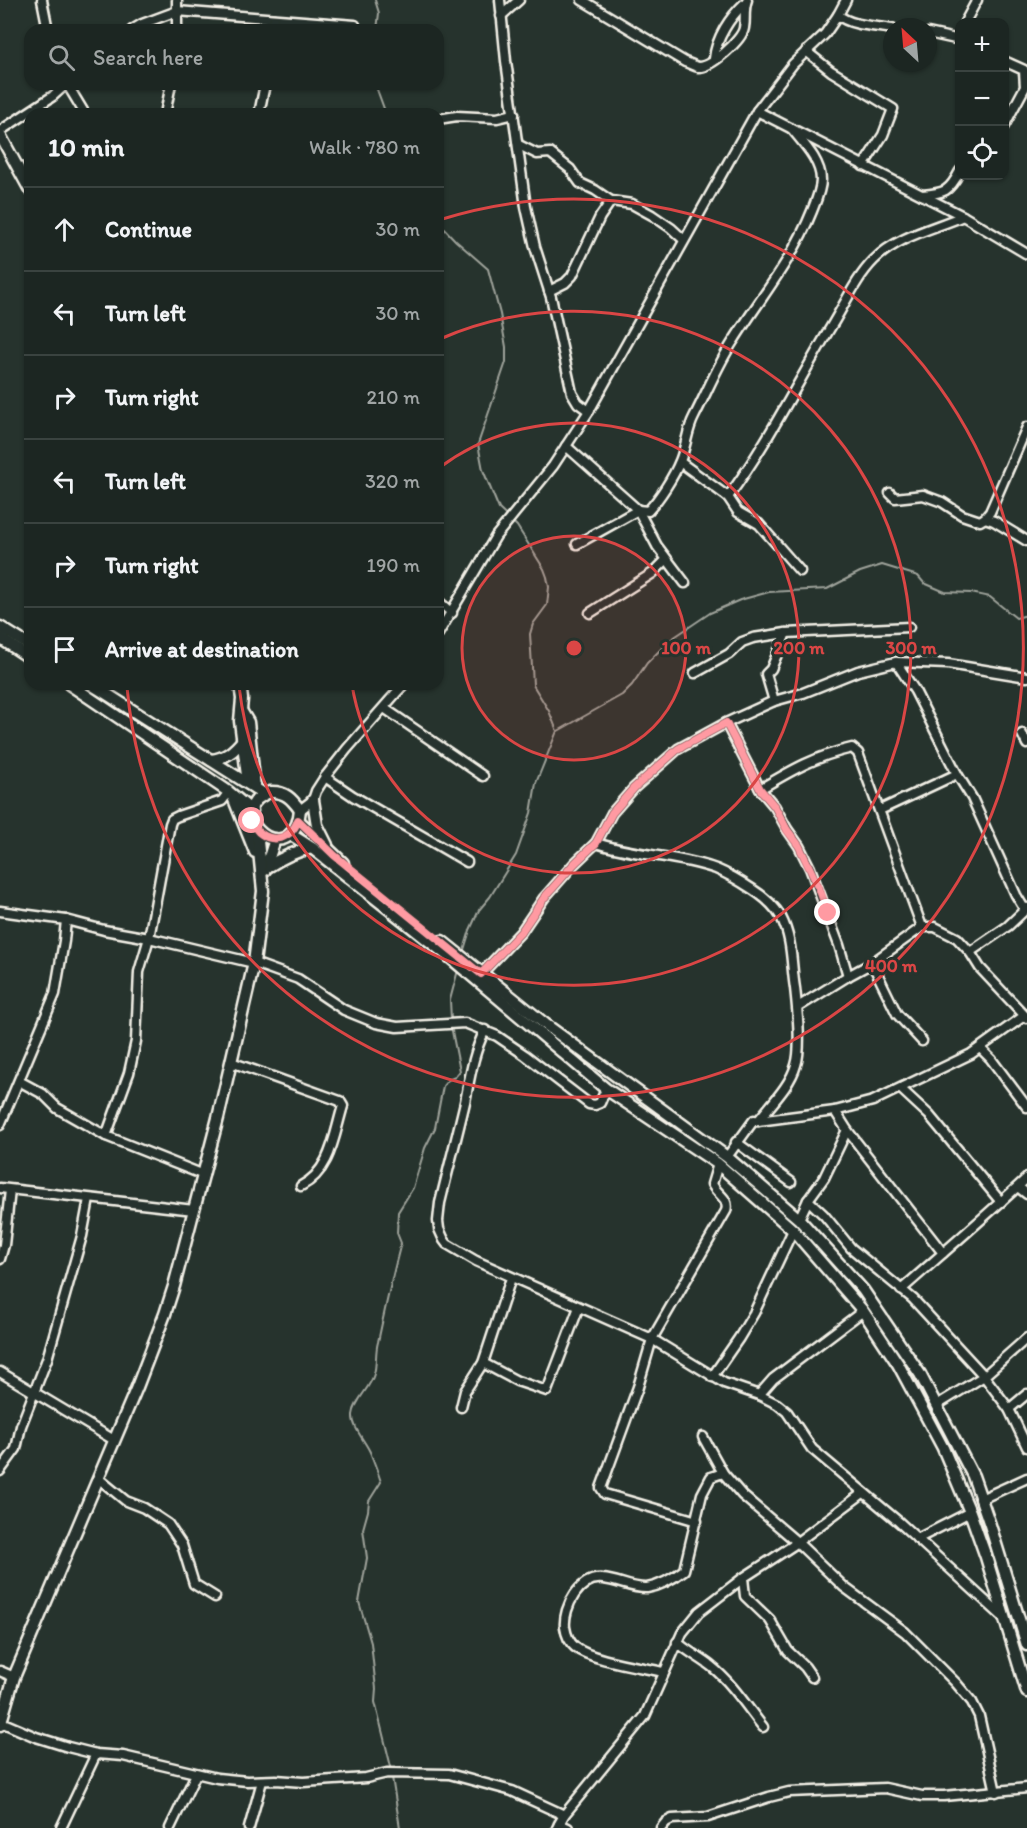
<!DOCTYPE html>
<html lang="en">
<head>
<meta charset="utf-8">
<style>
  :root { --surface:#1c2622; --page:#252e2a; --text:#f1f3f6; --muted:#a0a5a5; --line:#3a4340 }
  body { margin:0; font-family:Itim,sans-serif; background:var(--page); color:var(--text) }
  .controls { position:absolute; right:18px; top:18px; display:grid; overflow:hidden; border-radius:12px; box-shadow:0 2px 4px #0004 }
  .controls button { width:54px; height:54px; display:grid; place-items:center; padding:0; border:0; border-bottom:2px solid var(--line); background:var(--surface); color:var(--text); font:30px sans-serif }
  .compass { position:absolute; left:883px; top:18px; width:54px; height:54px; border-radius:50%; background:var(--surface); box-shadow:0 2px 4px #0004; rotate:334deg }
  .stop { position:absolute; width:18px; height:18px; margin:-14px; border:4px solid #ff9aa2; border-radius:50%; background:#fff }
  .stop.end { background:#ff9aa2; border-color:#fff; box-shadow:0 2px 6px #0008 }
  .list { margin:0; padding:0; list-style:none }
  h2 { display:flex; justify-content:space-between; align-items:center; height:78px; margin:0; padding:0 24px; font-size:26px }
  h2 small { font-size:20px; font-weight:400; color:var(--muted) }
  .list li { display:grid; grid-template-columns:39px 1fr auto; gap:18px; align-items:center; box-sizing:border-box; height:84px; padding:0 24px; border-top:2px solid var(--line) }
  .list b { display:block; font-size:22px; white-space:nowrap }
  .list em { font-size:20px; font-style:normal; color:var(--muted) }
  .icon { flex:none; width:33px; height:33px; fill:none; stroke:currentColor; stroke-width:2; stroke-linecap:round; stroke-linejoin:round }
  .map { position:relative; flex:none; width:1027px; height:1828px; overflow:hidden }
  .search { position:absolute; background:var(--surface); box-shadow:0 2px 4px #0004; left:24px; top:24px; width:420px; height:66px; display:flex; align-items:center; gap:15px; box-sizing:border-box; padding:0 21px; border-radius:18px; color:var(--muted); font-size:22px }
  .panel { position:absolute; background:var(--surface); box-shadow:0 2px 4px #0004; left:24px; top:108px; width:420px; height:582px; border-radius:18px }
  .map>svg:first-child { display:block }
</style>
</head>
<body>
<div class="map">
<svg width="1027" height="1828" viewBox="0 0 1027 1828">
  <rect width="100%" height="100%" fill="#26332d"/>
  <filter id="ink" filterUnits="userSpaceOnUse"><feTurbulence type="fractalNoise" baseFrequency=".0167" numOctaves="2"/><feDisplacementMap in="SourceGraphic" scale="12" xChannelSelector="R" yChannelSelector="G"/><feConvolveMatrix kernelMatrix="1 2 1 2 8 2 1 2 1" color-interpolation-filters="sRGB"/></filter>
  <g filter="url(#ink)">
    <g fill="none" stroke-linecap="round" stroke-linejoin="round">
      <g stroke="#9fa39b" stroke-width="2">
        <polyline points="375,0 379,13 377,30"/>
        <polyline points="375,84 386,114"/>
        <polyline points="438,222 456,241 488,269 500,314 506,347 506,362 478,444 483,470 499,509 517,526 544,569 547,577 549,587 547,605 533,624 530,634 532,667 533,685 549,711 557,731 536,783 531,813 516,855 490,897 479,910 470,930 463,953"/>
        <polyline points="558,731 622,695 632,685 647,663 670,640 710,613 740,600 769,592 827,589 860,572 882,565 918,576 924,583 945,592 971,593 990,597 1016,618 1027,615"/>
        <polyline points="451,1020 450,1000 458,970"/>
        <path d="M392 1771 375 1702 376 1689 371 1643 359 1602 367 1558 363 1529 368 1511 369 1501 381 1482C378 1472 374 1462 370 1452 365 1441 352 1427 353 1415 355 1399 370 1389 374 1374 377 1364 375 1352 378 1342 385 1309 392 1276 401 1243L397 1233 398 1212 413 1188 425 1148 435 1128 443 1086 448 1080 455 1077 460 1071 451 1026"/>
        <polyline points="392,1777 400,1828"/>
      </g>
      <g stroke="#f4f1e8" stroke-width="13">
        <g id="minor">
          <polyline points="42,0 48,30"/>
          <polyline points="177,0 177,30"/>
          <polyline points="500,0 506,61 526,207 535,247 551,297 572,393 578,403 589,411"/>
          <path d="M582 0 685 62C689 63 694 66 698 67 711 68 742 40 744 28 746 18 743 11 747 0"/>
          <path d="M838 15C851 26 876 26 892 29"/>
          <polyline points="501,16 519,0"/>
          <polyline points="965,22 977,0"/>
          <polyline points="132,30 142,24 177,11 355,25"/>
          <polyline points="273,30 274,19"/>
          <polyline points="928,33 960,40"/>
          <polyline points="806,51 831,71 893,109 883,135 863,166"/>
          <path d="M714 59C716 38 730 17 745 3"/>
          <polyline points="1004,61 1024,70 1025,87 1004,126"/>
          <polyline points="67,84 85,114"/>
          <polyline points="757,111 963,216 1027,254"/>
          <polyline points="165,114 171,84"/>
          <polyline points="259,114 265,84"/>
          <polyline points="438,119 457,116 497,118 514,114"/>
          <polyline points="0,131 53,96 66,84"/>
          <polyline points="519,145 537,154 550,153 570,169 580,183 595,190 611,201 632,204 652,215 671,228 684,240"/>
          <path d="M922 195C945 193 949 192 960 171"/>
          <polyline points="549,291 565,283 572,276 600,217 611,201"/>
          <polyline points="566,446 638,510 657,546 685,583"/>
          <polyline points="680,462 728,497 738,512 759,524 800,571"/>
          <polyline points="890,493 895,498 923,495 942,502 962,515 980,521 985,518 994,521 1027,541"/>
          <path d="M728 497C768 443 797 383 832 325 845 304 856 278 874 260 898 236 933 229 963 216"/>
          <polyline points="985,518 990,512 1027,427"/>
          <path d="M577 544 638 510 648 511C660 498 674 476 680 461 686 447 687 430 694 417 707 392 718 364 734 340 761 297 793 259 812 211 816 201 821 190 821 180 821 161 803 143 792 129"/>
          <polyline points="438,601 452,613"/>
          <polyline points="590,613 653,573 666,560"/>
          <polyline points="438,634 496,536 553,466 589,411 757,111 793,64 825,34 838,15 846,0"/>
          <polyline points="896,662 915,691 957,774 972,798 1016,895 1025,910"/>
          <polyline points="695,673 729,654 742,642 753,638 786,633 909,627"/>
          <polyline points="774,701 766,674 771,669 786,633"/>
          <polyline points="384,708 483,776"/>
          <polyline points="726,723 760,789 775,807 787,829 799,846 810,868 839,945 848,976"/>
          <polyline points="1022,734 1027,744"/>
          <polyline points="325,777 353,796 467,862"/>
          <path d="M760 789C792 770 816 756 852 748L858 753 922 927"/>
          <polyline points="300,810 313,800 316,791 325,777 347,749 404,684"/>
          <polyline points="880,810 957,774"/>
          <path d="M596 843C635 856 677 855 716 869 728 874 740 881 752 889 763 896 774 905 781 917 793 940 791 964 795 988 797 1007 802 1047 796 1065 790 1086 771 1104 758 1121"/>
          <polyline points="0,911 66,920 104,930 149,938 254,963 298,979 344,1010 376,1023 397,1027 465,1023 497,1036 525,1055 589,1104 595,1105 600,1103 606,1089"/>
          <polyline points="970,952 1008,926 1027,908"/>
          <polyline points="872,963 897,1014 922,1041"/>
          <polyline points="481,974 521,932 544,898 574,864 596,843 612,813 634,788 678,749 726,723 774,701 803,693 858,671 896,662 948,664 1027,677"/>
          <polyline points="798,1007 848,976 872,963 922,927 935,927 957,938 970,952 980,968 1027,1018"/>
          <path d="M485 1030C473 1054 470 1077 465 1102 457 1136 448 1170 440 1203L438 1221 439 1229 444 1240 447 1244 476 1261 652 1339 724 1383 759 1395 777 1404 787 1412 812 1449 899 1522 1004 1618"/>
          <polyline points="981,1049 991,1059 1027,1107"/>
          <path d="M231 1062 340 1101 343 1106C334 1135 331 1171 301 1186"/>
          <polyline points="19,1081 43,1094 57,1108 106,1136 204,1175"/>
          <polyline points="901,1089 929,1115 1001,1202"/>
          <polyline points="835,1111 847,1130 943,1253"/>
          <polyline points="0,1125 55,994 64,941 66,920"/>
          <polyline points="106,1136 129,1073 136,1041 139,972 149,938 170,824 172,819 178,816 222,801 229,792"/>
          <polyline points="736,1142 791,1182"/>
          <polyline points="727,1157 754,1120 758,1121 835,1111 873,1101 971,1054 1024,1016"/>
          <polyline points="1018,1187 1027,1194"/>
          <polyline points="0,1188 194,1210"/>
          <polyline points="808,1200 824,1215 851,1248 913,1299 984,1376 1009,1409 1027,1447"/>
          <polyline points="799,1219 808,1200 824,1178 847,1130"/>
          <polyline points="0,1259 4,1245 10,1190"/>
          <path d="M901 1290C943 1253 986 1216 1027 1178"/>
          <polyline points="483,1363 517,1381 547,1391 579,1307"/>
          <polyline points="0,1372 114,1440"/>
          <polyline points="712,1377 739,1338 754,1313 793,1230"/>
          <polyline points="759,1395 773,1379 863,1311"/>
          <polyline points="937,1405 984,1376 1027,1338"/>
          <polyline points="461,1407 465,1391 483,1363 511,1278"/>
          <polyline points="1009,1409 1027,1394"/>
          <polyline points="703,1437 723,1473 742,1495 797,1542 844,1587 905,1632 956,1683 972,1702 979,1716 996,1792"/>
          <polyline points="0,1471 16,1449 21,1426 47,1359 82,1236 89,1199"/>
          <polyline points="98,1478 126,1501 144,1508 168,1524 182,1545 194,1584 215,1597"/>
          <polyline points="981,1499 1027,1478"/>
          <path d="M697 1521 605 1494 601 1488 638 1387 652 1339 726 1211C730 1198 717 1195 712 1184L718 1164"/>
          <polyline points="917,1539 970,1512"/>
          <polyline points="743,1578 745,1596 770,1620 788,1651 805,1667 812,1677"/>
          <path d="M677 1642C688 1652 701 1658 712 1667 732 1683 747 1707 763 1727"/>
          <polyline points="0,1671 14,1677"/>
          <path d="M663 1672C642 1667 590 1660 575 1647 569 1642 566 1634 565 1627 563 1607 580 1576 603 1579 617 1580 633 1589 647 1588 660 1586 675 1577 684 1570L702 1494 711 1477 723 1473"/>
          <polyline points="1,1722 36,1737 68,1747 96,1754 123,1756 217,1778 247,1781 276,1780 303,1782 366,1778 387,1773 449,1774 512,1791 564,1815"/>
          <polyline points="559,1824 568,1828"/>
          <polyline points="61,1828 96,1754"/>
          <polyline points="170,1828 196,1774"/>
          <polyline points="249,1828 262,1781"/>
          <polyline points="557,1828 564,1815 645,1716 682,1633 699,1612 743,1578 792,1546 863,1493"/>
          <polyline points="661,1828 666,1822 672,1819 708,1817 769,1797 789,1792 885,1788 922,1796 944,1796 1027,1788"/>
        </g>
      </g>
      <g stroke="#f4f1e8" stroke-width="15">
        <g id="secondary">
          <polyline points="0,135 30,190"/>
          <polyline points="0,627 30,646"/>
          <polyline points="0,638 30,658"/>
          <polyline points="69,684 229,792 252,811"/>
          <polyline points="91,684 264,794"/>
          <polyline points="240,684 242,699 240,721 248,783"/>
          <polyline points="242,712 248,722 255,788"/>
          <path d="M211 760C226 758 234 751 243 740"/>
          <path d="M270 792C285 791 292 799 300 810 299 815 299 820 297 824 279 867 221 809 270 792Z"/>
          <polyline points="233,797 255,852"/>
          <polyline points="313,800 317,825 327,845"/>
          <polyline points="298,820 343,863"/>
          <polyline points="290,834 312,848 447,955 606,1089 718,1164 793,1230 863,1311 898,1364 943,1448 970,1512 986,1557 1027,1692"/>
          <path d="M266 868C281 858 295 851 312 848"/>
          <polyline points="265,870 275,839"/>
          <polyline points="442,941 545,1024 727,1157 799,1219 863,1290 920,1374 973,1476 990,1525 1027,1645"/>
          <polyline points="0,1725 14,1677 137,1387 165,1314 174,1286 218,1118 254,963 263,891 257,831"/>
        </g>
      </g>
      <use href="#minor" stroke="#26332d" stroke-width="8"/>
      <use href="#secondary" stroke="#26332d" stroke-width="10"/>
    </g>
  </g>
  <g fill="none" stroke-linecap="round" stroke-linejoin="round" filter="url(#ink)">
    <path stroke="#ff9aa2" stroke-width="8" d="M252 821C261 845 290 844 298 820L334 855 481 974 521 932 544 898 574 864 596 843 612 813 634 788 678 749 726 723 760 789 775 807 787 830 799 846 819 888 828 913"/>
  </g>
  <circle cx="574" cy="648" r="112" fill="#da4645" fill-opacity=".12"/>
  <g fill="none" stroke="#da4645" stroke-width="3">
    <circle cx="574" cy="648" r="112"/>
    <path d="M439 468A225 225 0 1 1 352 685"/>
    <path d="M440 339A337 337 0 1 1 239 686"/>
    <path d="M439 220A449 449 0 1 1 127 687"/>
  </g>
  <circle cx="574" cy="648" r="9" fill="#da4645" stroke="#26332d" stroke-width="3"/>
  <g font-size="18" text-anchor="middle" font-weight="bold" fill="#da4645" stroke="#26332d" stroke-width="6" stroke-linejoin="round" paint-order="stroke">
    <text x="686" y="654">100 m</text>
    <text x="799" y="654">200 m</text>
    <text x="911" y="654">300 m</text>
    <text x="891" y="972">400 m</text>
  </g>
</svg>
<div class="controls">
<button>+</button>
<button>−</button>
<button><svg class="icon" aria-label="locate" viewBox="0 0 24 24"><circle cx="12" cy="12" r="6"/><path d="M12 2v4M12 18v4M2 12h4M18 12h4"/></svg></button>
</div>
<svg class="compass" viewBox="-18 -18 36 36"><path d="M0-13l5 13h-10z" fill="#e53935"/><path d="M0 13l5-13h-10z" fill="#a0a5a5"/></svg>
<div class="stop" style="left:252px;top:821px"></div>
<div class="stop end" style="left:828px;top:913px"></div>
<div class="search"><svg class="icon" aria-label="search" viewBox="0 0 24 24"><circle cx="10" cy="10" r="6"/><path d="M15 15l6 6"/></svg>Search here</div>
<section class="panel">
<h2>10 min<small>Walk · 780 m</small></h2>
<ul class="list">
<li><svg class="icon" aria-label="ahead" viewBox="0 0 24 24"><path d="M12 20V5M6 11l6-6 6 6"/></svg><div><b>Continue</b></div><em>30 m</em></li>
<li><svg class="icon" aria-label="left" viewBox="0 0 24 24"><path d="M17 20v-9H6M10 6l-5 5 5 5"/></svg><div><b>Turn left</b></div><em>30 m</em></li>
<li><svg class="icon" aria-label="right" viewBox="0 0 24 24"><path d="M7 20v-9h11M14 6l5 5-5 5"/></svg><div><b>Turn right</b></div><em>210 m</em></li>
<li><svg class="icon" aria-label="left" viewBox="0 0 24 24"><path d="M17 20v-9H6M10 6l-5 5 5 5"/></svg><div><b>Turn left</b></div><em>320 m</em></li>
<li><svg class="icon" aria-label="right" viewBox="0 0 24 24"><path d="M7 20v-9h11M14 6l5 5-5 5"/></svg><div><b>Turn right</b></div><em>190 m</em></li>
<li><svg class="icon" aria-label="arrive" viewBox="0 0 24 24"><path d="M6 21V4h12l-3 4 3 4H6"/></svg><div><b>Arrive at destination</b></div></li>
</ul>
</section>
</div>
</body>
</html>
